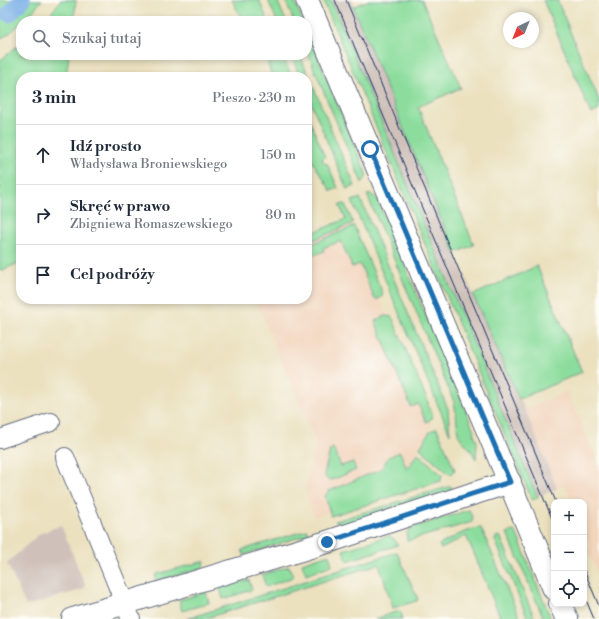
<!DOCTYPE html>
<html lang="pl">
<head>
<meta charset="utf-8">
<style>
  :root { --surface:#fff; --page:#f6f6f7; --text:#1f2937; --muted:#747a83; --line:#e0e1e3 }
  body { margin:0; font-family:"Libre Bodoni",serif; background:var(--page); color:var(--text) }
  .controls { position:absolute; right:12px; bottom:12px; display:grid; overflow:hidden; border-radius:8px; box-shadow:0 2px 6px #0003 }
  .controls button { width:36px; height:36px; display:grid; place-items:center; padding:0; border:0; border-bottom:1px solid var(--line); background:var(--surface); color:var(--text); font:20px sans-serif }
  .compass { position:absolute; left:503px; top:12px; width:36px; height:36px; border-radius:50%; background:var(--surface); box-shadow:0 2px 6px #0003; rotate:223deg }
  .stop { position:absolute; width:12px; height:12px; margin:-9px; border:3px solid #1f6fb2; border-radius:50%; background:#fff }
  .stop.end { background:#1f6fb2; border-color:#fff; box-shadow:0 1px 4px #0008 }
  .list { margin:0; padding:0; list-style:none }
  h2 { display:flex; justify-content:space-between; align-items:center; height:52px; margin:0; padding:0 16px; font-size:17px }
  h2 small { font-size:13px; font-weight:400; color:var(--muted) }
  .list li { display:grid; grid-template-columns:26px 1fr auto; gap:12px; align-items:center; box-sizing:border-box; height:60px; padding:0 16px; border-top:1px solid var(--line) }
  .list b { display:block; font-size:15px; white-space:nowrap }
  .list p { margin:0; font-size:13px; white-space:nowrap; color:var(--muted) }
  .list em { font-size:13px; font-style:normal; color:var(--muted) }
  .icon { flex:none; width:22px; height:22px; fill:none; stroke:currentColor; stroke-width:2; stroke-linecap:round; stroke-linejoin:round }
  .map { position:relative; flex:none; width:599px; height:619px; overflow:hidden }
  .search { position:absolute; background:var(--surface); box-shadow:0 2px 6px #0003; left:16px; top:16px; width:296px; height:44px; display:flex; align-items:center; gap:10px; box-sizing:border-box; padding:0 14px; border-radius:16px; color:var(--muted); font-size:15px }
  .panel { position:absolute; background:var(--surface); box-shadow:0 2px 6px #0003; left:16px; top:72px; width:296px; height:232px; border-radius:16px }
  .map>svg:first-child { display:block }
</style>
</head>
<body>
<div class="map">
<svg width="599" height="619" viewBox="0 0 599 619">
  <rect width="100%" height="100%" fill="#fdfcf7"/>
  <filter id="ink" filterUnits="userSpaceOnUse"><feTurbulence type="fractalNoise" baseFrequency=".025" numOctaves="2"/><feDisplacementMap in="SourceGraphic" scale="8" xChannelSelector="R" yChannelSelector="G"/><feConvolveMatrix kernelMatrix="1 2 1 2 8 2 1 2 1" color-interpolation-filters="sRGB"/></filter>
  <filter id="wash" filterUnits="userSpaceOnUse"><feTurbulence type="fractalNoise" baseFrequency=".012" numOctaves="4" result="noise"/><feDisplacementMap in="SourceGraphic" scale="16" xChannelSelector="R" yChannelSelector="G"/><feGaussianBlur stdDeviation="0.9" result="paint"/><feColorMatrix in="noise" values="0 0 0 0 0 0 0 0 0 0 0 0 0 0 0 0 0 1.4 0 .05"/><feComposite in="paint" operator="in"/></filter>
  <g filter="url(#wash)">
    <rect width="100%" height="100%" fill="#ebe1bf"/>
    <g fill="#f2d5bd">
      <polygon points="346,219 432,424 402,484 314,517 309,504 306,492 306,486 315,444 314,437 255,299 307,299 307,235"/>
      <polygon points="567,391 599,466 599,577 587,548 591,547 584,530 584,502 572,502 565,485 557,488 525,410"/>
    </g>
    <g fill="#cfc1ba">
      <polygon points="331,0 352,0 354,6 353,7 455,253 525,410 557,488 555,490 538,496"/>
      <polygon points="61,525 85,585 84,589 26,606 7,563 39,534"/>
    </g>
    <g fill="#8cdd9d" stroke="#54867e">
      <polygon points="0,0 42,0 28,17 24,21 21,21 21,23 10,33 0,39"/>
      <polygon points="61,0 76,0 74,21 45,21"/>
      <polygon points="232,0 259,0 268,21 243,21"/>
      <polygon points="268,0 277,0 286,21 277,21"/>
      <polygon points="285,0 294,0 303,21 294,21"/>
      <polygon points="323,0 331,0 538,498 532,500"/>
      <polygon points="369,0 422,0 461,88 418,107 474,245 455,253 353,7"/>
      <polygon points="543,0 557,0 599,100 599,110 591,114"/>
      <path d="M307 31 366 173C367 177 365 180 362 183L307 52Z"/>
      <polygon points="21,43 21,55 69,55 66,77 21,77 21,262 0,271 0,60 2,59"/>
      <path d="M265 55H282L292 77H272C269 70 269 62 265 55Z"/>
      <polygon points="291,55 300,55 355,186 347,189 307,93 307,77 300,77"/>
      <polygon points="307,114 325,157 322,159 325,164 327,163 338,188 331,191 307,153"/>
      <polygon points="371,194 377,199 475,433 474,433 477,442 476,459 470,449 461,439 458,434 456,413 454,402 367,195"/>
      <polygon points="360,198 448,409 450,434 352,201"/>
      <polygon points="345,204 353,223 307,243 307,235 346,219 339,205"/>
      <path d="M354 226 383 294C381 298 378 301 374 298L360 264 352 267 341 241 323 248 324 251 307 258V246Z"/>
      <polygon points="537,266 582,372 519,399 473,295"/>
      <polygon points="385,316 392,317 428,402 428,406 433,417 430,420 426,422 418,404 411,407 375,321"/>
      <polygon points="437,428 455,470 450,475 420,448 430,431"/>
      <polygon points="333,448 341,466 353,462 356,470 332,480 327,479 324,475 325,471 330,450"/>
      <polygon points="400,452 407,469 417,454 419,454 442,475 441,481 331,516 325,496 329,491 379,470 384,465 388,457"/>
      <polygon points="451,486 452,489 447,492 393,508 391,504"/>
      <polygon points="389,505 391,509 344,524 340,524 335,521"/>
      <polygon points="469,510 473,518 472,522 407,541 407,533 411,528"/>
      <polygon points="477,528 481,528 520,619 501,619 470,544 466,536 441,549 439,545 462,533"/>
      <polygon points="307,530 309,534 244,555 242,550"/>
      <polygon points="514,531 516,532 551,619 544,619 507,533"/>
      <polygon points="389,536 394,539 398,545 347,561 343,550"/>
      <polygon points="500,536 532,612 535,619 528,619 495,540 496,537"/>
      <polygon points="397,552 418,599 417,601 393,608 379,564 203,619 186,619"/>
      <polygon points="329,554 332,565 306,574 302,563"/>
      <polygon points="205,561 204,565 202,568 157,581 155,576 157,574"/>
      <polygon points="289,566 293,577 266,587 262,575"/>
      <polygon points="249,580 252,590 223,599 220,588"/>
      <polygon points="206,592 209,603 182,611 179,600"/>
      <polygon points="399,611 401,613 403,619 375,619"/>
    </g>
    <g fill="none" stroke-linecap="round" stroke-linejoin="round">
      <polyline stroke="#77aee6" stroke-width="17" points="9,14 22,0"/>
    </g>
  </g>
  <g filter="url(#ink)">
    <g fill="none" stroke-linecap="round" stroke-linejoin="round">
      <g stroke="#646d80" stroke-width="20">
        <g id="minor">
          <polyline points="0,439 51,422"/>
          <polyline points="65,457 131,619"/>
        </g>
      </g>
      <g stroke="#646d80" stroke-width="24">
        <polyline id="tertiary" points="73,619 327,542 472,494 510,482"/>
      </g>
      <g stroke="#646d80" stroke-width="24">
        <g id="secondary">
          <polyline points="307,0 554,589"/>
          <polyline points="560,604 567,619"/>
        </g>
      </g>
      <use href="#minor" stroke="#fff" stroke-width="18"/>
      <use href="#tertiary" stroke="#fff" stroke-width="22"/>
      <use href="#secondary" stroke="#fff" stroke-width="22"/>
      <g stroke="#1b2f5e" stroke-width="1">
        <polyline points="335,0 554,523"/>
        <polyline points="346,0 556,502"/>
        <polyline points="584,570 599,606"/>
        <polyline points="584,595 594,619"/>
      </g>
    </g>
  </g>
  <g fill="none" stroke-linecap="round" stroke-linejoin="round" filter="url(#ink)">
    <polyline stroke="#1f6fb2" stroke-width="5" points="327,542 472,494 510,482 370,149"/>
  </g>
</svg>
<div class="controls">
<button>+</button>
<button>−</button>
<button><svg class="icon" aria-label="locate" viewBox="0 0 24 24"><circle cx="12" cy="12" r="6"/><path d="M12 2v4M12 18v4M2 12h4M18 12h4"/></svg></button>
</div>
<svg class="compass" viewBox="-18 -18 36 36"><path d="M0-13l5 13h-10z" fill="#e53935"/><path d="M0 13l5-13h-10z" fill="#747a83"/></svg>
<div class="stop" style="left:370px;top:149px"></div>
<div class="stop end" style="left:327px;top:542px"></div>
<div class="search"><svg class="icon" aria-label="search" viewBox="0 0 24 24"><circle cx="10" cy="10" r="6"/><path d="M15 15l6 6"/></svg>Szukaj tutaj</div>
<section class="panel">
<h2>3 min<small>Pieszo · 230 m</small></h2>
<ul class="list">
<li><svg class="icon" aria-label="ahead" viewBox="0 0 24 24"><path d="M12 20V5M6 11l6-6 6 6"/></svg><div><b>Idź prosto</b><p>Władysława Broniewskiego</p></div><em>150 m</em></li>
<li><svg class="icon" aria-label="right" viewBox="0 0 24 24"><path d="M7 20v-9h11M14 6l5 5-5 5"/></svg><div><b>Skręć w prawo</b><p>Zbigniewa Romaszewskiego</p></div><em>80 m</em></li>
<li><svg class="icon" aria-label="arrive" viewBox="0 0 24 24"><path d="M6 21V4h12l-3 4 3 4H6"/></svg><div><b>Cel podróży</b></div></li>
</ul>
</section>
</div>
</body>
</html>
